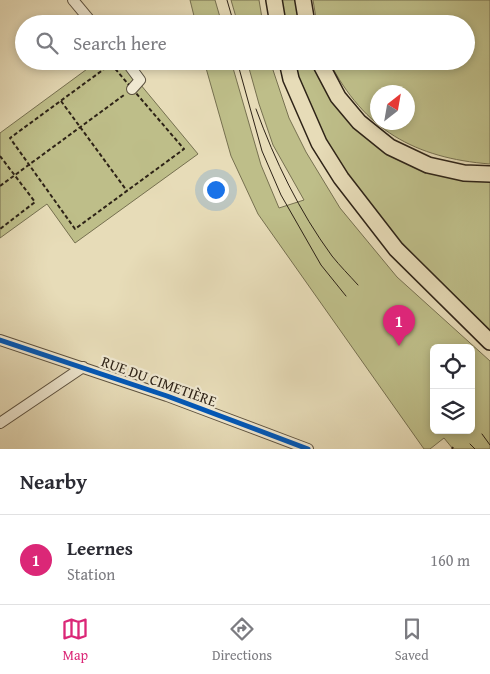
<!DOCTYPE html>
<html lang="en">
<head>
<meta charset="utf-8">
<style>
  :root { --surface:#fff; --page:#f2f2f3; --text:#2b2b33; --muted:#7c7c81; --line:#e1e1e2; --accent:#db2777 }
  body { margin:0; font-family:"Gentium Book Plus",serif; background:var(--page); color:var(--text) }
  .controls { position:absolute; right:15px; bottom:15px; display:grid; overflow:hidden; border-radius:8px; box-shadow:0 2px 8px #0003 }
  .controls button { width:45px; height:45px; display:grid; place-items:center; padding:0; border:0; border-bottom:1px solid var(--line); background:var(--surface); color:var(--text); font:25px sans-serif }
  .compass { position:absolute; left:370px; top:85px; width:45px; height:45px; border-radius:50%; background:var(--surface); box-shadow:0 2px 8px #0003; rotate:31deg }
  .you { position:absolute; left:215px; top:189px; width:18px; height:18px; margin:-12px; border:4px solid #fff; border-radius:50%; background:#1a73e8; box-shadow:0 0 0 8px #1a73e833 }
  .badge { display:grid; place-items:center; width:32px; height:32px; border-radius:50%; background:var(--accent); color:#fff; font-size:16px; font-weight:700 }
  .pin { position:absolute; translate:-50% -41px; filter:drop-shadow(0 1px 2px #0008) }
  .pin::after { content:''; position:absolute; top:26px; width:18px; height:15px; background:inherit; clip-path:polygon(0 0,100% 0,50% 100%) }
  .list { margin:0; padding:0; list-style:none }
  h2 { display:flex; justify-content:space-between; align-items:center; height:65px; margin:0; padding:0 20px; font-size:21px }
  h2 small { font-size:16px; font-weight:400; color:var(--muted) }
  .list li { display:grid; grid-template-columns:32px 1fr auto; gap:15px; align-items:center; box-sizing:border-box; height:90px; padding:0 20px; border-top:1px solid var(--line) }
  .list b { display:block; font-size:19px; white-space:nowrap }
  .list p { margin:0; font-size:16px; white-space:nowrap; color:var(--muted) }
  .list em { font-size:16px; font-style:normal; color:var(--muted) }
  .icon { flex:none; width:28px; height:28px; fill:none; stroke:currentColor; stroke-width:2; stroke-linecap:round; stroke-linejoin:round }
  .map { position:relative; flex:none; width:490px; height:449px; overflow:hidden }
  .search { position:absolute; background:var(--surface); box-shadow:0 2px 8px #0003; left:15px; right:15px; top:15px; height:55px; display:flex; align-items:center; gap:12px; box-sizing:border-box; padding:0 18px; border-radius:28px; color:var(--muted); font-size:19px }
  .sheet { height:155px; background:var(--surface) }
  nav { display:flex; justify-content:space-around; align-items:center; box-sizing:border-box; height:70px; border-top:1px solid var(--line); background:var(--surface); font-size:14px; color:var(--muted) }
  nav a { display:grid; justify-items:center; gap:2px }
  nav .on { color:var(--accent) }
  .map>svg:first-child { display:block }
</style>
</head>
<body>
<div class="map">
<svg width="490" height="449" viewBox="0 0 490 449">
  <rect width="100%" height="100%" fill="#e7dcb8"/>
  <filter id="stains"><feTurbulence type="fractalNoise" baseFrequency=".004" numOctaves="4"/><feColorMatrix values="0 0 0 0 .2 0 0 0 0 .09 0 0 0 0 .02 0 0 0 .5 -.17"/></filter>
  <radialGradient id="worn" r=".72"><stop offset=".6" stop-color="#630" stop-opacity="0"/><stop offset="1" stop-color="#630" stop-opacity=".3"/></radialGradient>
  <g fill="#bebe89" stroke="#767050" fill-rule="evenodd">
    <polygon points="190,0 215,0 222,24 196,24"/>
    <polygon points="231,0 259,0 263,24 238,24"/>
    <polygon points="281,0 298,0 300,24 285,24"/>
    <path d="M313 0H490V164C415 158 364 130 329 61H466V24H317ZM378 92H408V122H378Z"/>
    <polygon points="98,61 121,61 198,154 75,243 47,204 0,238 0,133"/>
    <path d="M204 61H231L261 165 279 208 304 200 273 145 259 104 247 61H270L289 118 306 152 340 208 397 277 490 361V449H453L444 438 430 449H424L258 214 231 156ZM434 348H471V430H434Z"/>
    <path d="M294 61H312L386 148 490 179V334C410 254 324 175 294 61Z"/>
  </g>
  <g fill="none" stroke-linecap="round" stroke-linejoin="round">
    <g stroke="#5c513f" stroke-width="12">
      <g id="minor">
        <polyline points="73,0 93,24"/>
        <polyline points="126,61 140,80 132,89"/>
        <polyline points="0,340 167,396 308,449"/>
        <polyline points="0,423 83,367"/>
      </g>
    </g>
    <g stroke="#2e2317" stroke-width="18">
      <g id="highway">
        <polyline points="274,0 278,24"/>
        <polyline points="303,0 307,24"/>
        <polyline points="287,61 291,79 319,143 341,178 396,249 490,342"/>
        <polyline points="319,61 338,97 359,122 390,147 428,165 464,173 490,174"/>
      </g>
    </g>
    <g stroke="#2e2317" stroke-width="2" stroke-dasharray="4 2.5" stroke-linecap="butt">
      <polygon points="111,64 184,149 75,229 10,138"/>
      <polyline points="61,101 127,191"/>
      <polyline points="0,156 35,202 0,229"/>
      <polyline points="0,186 124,95"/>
      <polyline points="452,449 453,447"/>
    </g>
    <use href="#minor" stroke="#efe8d1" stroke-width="10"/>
    <use href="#highway" stroke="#e7dcb8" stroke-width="15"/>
    <g stroke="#2e2317" stroke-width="1">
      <polyline points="227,0 234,24"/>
      <polyline points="237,61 262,151 281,195 321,265 346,296"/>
      <path d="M256 109C275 161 299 211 332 256 340 266 349 275 358 285"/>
      <polyline points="482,434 490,445"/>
      <polyline points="470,444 475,449"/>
    </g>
    <g stroke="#efe8d1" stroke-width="8">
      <polyline id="cycleway" points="0,340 167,396 308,449"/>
    </g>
    <use href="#cycleway" stroke="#0057b8" stroke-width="5"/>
  </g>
  <g text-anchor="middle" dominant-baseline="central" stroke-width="4.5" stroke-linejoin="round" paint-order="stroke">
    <g font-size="15" fill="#2e2317" stroke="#efe8d1">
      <text transform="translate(159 381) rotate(20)">RUE DU CIMETIÈRE</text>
    </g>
  </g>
  <rect width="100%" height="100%" filter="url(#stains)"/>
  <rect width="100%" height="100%" fill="url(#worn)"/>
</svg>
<div class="controls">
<button><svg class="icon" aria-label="locate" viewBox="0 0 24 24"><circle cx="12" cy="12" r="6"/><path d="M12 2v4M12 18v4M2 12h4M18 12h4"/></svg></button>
<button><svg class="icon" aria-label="layers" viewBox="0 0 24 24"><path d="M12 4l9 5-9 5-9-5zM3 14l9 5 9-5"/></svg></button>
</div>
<svg class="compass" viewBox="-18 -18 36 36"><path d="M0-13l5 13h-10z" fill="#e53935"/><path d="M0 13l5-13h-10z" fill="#7c7c81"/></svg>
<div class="you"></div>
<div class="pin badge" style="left:399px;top:346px">1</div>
<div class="search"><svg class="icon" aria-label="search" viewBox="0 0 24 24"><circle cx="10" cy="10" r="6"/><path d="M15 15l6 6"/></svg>Search here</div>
</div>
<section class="sheet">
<h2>Nearby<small></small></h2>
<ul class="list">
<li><span class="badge">1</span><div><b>Leernes</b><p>Station</p></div><em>160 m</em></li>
</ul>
</section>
<nav>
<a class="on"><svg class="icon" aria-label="map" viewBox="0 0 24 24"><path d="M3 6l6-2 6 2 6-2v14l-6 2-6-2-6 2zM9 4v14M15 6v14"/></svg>Map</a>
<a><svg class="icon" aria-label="directions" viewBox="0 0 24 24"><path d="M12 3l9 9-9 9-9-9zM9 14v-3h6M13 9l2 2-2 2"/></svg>Directions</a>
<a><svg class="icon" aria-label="saved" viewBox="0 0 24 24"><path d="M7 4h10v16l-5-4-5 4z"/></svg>Saved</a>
</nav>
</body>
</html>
